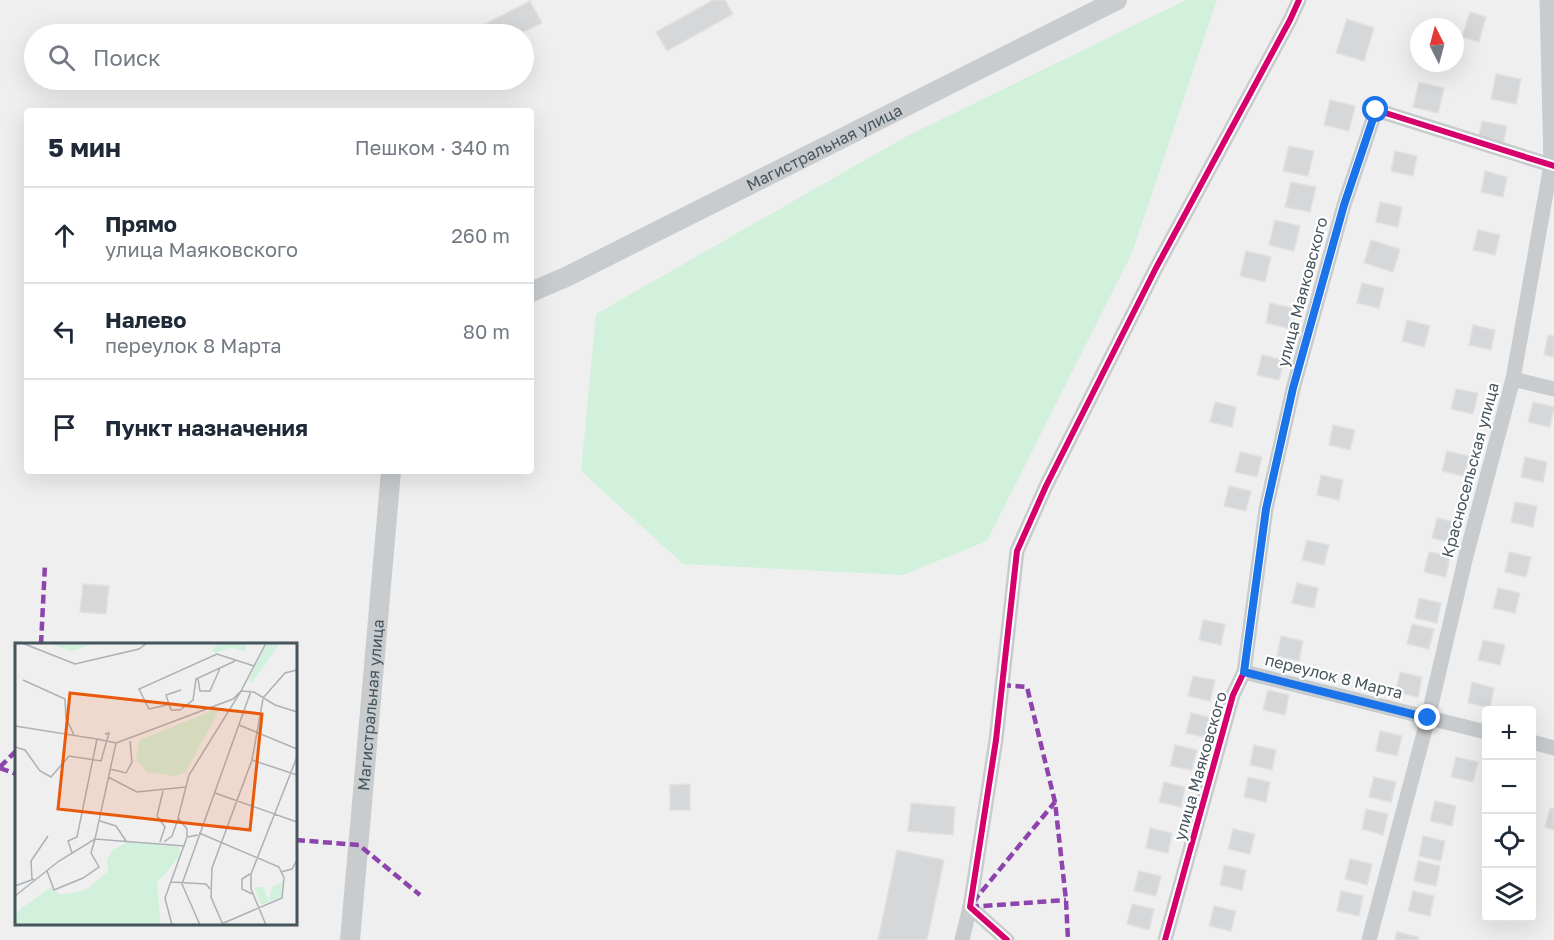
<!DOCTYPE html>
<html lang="ru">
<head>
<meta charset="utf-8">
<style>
  :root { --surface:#fff; --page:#f2f2f3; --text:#1f2937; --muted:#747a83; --line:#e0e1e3 }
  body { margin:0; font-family:"Golos Text",sans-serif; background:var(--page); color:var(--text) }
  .controls { position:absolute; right:18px; bottom:18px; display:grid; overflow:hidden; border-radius:6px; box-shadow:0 6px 24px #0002 }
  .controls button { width:54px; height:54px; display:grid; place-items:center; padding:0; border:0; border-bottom:2px solid var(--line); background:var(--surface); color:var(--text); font:30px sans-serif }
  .compass { position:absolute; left:1410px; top:18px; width:54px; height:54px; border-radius:50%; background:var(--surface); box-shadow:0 6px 24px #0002; rotate:354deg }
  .stop { position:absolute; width:18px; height:18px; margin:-14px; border:4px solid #1a73e8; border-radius:50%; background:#fff }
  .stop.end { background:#1a73e8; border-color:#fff; box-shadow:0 2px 6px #0008 }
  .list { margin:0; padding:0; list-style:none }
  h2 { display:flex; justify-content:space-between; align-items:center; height:78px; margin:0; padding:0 24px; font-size:26px }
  h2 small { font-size:20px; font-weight:400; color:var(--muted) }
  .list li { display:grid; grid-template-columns:39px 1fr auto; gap:18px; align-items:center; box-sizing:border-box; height:96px; padding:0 24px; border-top:2px solid var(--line) }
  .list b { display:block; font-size:22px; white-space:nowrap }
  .list p { margin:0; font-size:20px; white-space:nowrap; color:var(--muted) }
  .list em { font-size:20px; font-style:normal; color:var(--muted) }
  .icon { flex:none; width:33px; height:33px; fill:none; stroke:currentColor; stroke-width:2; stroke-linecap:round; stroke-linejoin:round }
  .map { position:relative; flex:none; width:1554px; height:940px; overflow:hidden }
  .search { position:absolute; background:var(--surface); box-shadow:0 6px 24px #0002; left:24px; top:24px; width:510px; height:66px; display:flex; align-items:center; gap:15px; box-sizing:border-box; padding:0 21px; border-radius:33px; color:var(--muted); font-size:22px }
  .panel { position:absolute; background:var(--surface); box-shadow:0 6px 24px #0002; left:24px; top:108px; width:510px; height:366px; border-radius:6px }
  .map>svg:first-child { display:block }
</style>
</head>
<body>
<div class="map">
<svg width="1554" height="940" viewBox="0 0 1554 940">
  <rect width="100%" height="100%" fill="#f0efef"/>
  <polygon fill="#d2f1dc" points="1186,0 1217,0 1132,253 987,541 903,575 683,564 581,471 596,314 907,136"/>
  <g fill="#d6d7d8" stroke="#e1e1e2" stroke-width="1.5">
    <polygon points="713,0 725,0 733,14 667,51 656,32"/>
    <polygon points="530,1 542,23 519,34 491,34 485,24"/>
    <polygon points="1470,12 1486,17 1479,42 1462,37"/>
    <polygon points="1347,19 1374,28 1364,61 1336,53"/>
    <polygon points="1496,74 1521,79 1516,104 1491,99"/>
    <polygon points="1419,82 1444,88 1438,113 1413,107"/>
    <polygon points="1330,100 1355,106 1349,131 1324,125"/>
    <polygon points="1482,121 1507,126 1503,145 1478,139"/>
    <polygon points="1289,146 1314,151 1308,176 1283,171"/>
    <polygon points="1395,151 1417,156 1413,176 1391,171"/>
    <polygon points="1485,171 1507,177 1503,197 1481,192"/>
    <polygon points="1291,182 1316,187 1310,212 1285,207"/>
    <polygon points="1380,202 1402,207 1398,227 1376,222"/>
    <polygon points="1275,220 1300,226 1294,251 1269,245"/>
    <polygon points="1478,230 1500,235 1495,255 1473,250"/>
    <polygon points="1371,240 1400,249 1393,272 1364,263"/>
    <polygon points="1246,251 1271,257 1265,282 1240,276"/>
    <polygon points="1362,283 1384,288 1379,308 1357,303"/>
    <polygon points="1270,303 1292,308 1288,328 1266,323"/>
    <polygon points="1407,320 1430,326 1424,347 1402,341"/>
    <polygon points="1473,325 1495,330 1491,350 1469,345"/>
    <polygon points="1548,335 1554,336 1554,357 1544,355"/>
    <polygon points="1262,355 1284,360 1279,380 1257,375"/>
    <polygon points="1456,389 1478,393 1473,414 1451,409"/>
    <polygon points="1215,402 1236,407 1232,427 1210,422"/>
    <polygon points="1533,402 1554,407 1550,427 1528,422"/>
    <polygon points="1333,425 1355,430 1350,450 1329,445"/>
    <polygon points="1447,451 1469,456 1464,476 1442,471"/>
    <polygon points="1240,452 1262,457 1257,477 1235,472"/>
    <polygon points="1525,457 1547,462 1543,482 1521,477"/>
    <polygon points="1321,475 1343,480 1339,500 1317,495"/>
    <polygon points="1229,486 1251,491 1246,511 1224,506"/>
    <polygon points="1515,502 1537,506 1533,527 1511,522"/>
    <polygon points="1437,518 1459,523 1454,543 1432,538"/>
    <polygon points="1307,540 1329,545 1324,565 1302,560"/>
    <polygon points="1429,552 1450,556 1446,577 1424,572"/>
    <polygon points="1509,552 1531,557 1526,577 1505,572"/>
    <polygon points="1297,583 1318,588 1314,608 1292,603"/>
    <polygon points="83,584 109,586 106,614 80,612"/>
    <polygon points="1498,588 1520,593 1515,613 1493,608"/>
    <polygon points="1419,598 1441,603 1437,623 1415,618"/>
    <polygon points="1203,620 1225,624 1221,645 1199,640"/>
    <polygon points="1412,624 1434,629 1429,649 1407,644"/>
    <polygon points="1281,636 1303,641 1299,661 1277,656"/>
    <polygon points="1483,640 1505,645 1500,665 1478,660"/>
    <polygon points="1400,672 1422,677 1418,697 1396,692"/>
    <polygon points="1193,676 1215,680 1210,701 1188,696"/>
    <polygon points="1472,682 1494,688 1490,708 1468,703"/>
    <polygon points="1268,690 1289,695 1285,715 1263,710"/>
    <polygon points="1191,713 1213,718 1208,738 1186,733"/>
    <polygon points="1380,731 1402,736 1397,756 1376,751"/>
    <polygon points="1175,745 1197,750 1192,770 1170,766"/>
    <polygon points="1254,745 1276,750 1272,770 1250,765"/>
    <polygon points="1456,757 1478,762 1473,782 1451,777"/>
    <polygon points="1248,777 1270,782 1266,802 1244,797"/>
    <polygon points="1374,777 1396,782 1391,802 1369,797"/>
    <polygon points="1164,782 1185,787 1181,807 1159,802"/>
    <polygon points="690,784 690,810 670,810 670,785"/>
    <polygon points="1435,801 1456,806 1452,826 1430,821"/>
    <polygon points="911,803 955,807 953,835 908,831"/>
    <polygon points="1550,808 1554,809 1554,830 1545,827"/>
    <polygon points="1366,809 1388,814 1383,835 1362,829"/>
    <polygon points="1150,828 1172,833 1168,853 1146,848"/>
    <polygon points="1233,829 1255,834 1250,854 1228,849"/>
    <polygon points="1423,836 1445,841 1441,861 1419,856"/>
    <polygon points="897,850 944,860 927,940 878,940"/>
    <polygon points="1350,859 1372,864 1367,885 1345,879"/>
    <polygon points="1418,861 1440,866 1436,886 1414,881"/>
    <polygon points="1224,865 1246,870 1242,890 1220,885"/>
    <polygon points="1139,871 1161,876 1156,896 1134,891"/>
    <polygon points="1341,891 1363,896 1359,916 1337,911"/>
    <polygon points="1413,891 1434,896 1430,916 1408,911"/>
    <polygon points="1132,904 1154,909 1149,930 1127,924"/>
    <polygon points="1214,906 1236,911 1231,931 1209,926"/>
    <polygon points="1397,932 1419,937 1418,940 1395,940"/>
  </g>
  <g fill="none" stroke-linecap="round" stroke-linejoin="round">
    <g stroke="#c8ccce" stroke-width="15">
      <polyline points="1513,379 1554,389"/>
      <polyline points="1244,672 1486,732"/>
      <polyline points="1532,742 1554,748"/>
      <polyline points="962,940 970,907"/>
      <polyline points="1007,940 970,907 996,740 1017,551 1046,486 1156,268 1290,20 1299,0"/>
      <polyline points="1165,940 1233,695 1244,672 1266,509 1293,389 1344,205 1376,110 1554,166"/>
      <polyline points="1369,940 1428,718 1466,556 1513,379 1551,165 1547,0"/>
    </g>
    <g stroke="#c8ccce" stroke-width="20">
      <path id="s1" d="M531 292 566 277 1117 0"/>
      <path id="s2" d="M350 940 391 471"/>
    </g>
    <g stroke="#8e44ad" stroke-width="4.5" stroke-dasharray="9 4.5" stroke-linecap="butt">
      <polyline points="41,644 45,564"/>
      <polyline points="1002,685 1027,687 1055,802 1066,900 1068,940"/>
      <polyline points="0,767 16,751"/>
      <polyline points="0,768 16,774"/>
      <polyline points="296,840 359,845 420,895"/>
      <polyline points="973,902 1055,802"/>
      <polyline points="970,907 1066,900"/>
    </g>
    <g stroke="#fff" stroke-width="10">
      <g id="cycleway">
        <polyline points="1007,940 970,907 996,740 1017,551 1046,486 1156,268 1290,20 1299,0"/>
        <polyline points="1165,940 1233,695 1244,672 1266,509 1293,389 1344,205 1376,110 1554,166"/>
      </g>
    </g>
    <use href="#cycleway" stroke="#d6006c" stroke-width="6"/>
  </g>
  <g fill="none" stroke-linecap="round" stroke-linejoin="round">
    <polyline stroke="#1a73e8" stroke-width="8" points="1376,110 1344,205 1293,388 1266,509 1244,672 1428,718"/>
  </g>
  <g text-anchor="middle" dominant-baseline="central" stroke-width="4.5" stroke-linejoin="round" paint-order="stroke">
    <g font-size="16" fill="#45545d" stroke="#fff">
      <text stroke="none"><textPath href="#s1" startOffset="327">Магистральная улица</textPath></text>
      <text transform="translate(1302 292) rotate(-75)">улица Маяковского</text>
      <text transform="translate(1470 470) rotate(-75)">Красносельская улица</text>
      <text transform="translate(1334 676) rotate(14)">переулок 8 Марта</text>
      <text stroke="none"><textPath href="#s2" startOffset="236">Магистральная улица</textPath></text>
      <text transform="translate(1200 766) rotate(-74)">улица Маяковского</text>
    </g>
  </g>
  <g transform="translate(15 643)">
    <rect width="282" height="282" fill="#f0efef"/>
    <path d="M31 0H83L56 8ZM203 0H232L230 8 217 5 200 10 197 7ZM252 0H265L236 41 234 36ZM206 64 170 130 159 133 132 129 121 116 125 97ZM113 199 165 204 164 214 142 240 146 282H0V270L36 244 45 252 71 247 93 228 92 217 97 207ZM268 238 266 254 246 262 239 244H249L253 258 257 244Z" fill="#d2f1dc"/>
    <path fill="none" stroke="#acb1b5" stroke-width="1.5" d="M7 0 60 21 124 6 132 0M183 36 185 48H195L205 25M8 37 50 56 51 75 59 92M166 47 151 52 156 67H165L178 57 181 36 220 18M248 55 270 30 282 27M152 62 134 66 124 46 202 11 239 23M224 82 282 106M0 83 82 96 62 194 53 198 57 210M82 96 101 100M0 104 10 107 25 128 36 134 54 113 86 118 94 90 90 91M237 117 282 132M95 126 111 130 117 119 115 98M93 134 122 149 171 144M200 150 282 179M85 178 101 183 111 198M184 190 264 224 269 235 267 255 204 282M183 192 172 194V186L163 175 174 132 226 48 239 49 260 62 282 69M145 199 150 184 142 173 148 148M149 199 157 193 163 176M32 228 39 247 68 235 84 224 76 210 80 196 170 203M266 229 277 226 282 217M235 231 227 236V246L237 251M17 236 16 218 33 193M156 239 191 241 195 246M0 243 19 236M0 253 44 218 80 196 101 100 218 56 226 48 251 0M157 282 150 255 172 194M185 282 167 241 236 48M208 282 196 254 197 225 237 117 248 56M251 282 236 246V231L282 114"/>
    <path fill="#e8590c" fill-opacity="0.15" stroke="#e8590c" stroke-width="3" d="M55 50 247 71 235 187 43 166Z"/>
    <rect width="282" height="282" fill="none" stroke="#45545d" stroke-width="3"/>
  </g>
</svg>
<div class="controls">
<button>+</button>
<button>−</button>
<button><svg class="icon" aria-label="locate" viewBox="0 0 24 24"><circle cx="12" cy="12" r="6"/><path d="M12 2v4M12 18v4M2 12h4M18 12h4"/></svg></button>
<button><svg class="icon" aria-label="layers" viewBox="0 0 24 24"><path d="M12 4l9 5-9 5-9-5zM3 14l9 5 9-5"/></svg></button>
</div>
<svg class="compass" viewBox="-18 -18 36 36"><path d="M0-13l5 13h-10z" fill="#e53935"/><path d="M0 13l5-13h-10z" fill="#747a83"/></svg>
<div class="stop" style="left:1376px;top:110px"></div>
<div class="stop end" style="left:1428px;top:718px"></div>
<div class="search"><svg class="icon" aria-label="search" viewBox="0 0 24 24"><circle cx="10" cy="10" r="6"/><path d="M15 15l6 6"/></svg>Поиск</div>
<section class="panel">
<h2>5 мин<small>Пешком · 340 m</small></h2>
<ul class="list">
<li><svg class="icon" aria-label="ahead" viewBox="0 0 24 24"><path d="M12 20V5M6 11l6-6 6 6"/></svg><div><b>Прямо</b><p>улица Маяковского</p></div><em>260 m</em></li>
<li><svg class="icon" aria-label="left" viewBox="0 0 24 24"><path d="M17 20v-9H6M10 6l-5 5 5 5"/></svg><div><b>Налево</b><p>переулок 8 Марта</p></div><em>80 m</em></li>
<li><svg class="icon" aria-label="arrive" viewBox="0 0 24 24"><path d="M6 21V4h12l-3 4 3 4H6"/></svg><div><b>Пункт назначения</b></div></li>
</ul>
</section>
</div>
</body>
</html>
